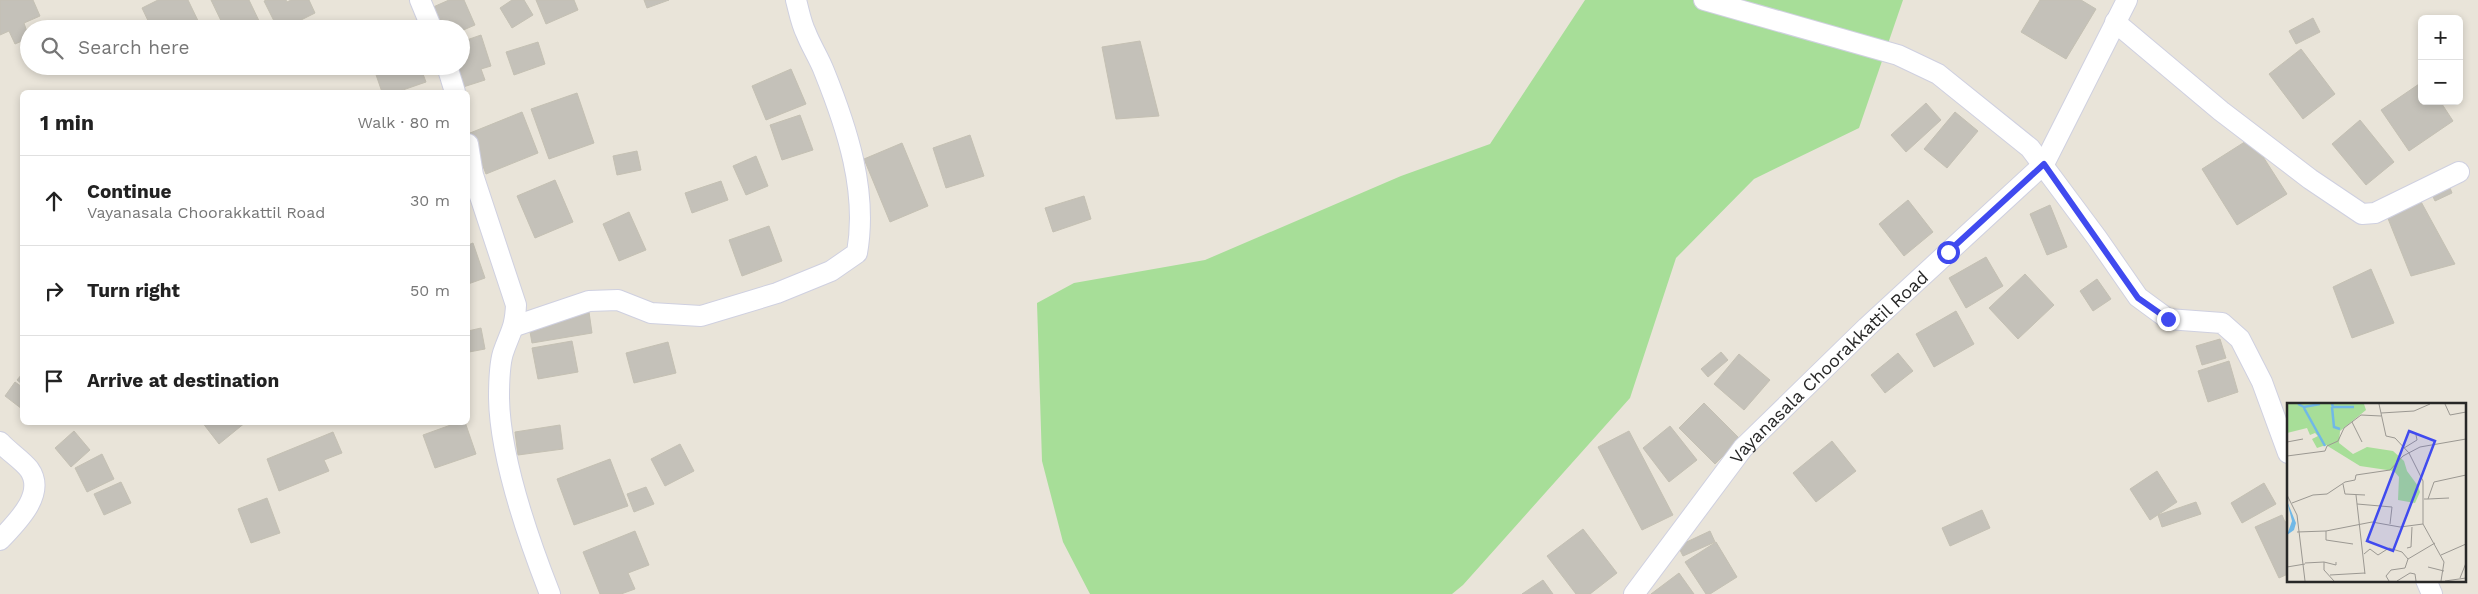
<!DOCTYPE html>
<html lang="en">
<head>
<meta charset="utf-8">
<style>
  :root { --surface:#fff; --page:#f2f2f2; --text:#222; --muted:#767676; --line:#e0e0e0 }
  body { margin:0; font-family:"Work Sans",sans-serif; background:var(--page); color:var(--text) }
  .controls { position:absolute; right:15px; top:15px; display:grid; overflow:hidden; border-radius:8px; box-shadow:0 2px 8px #0003 }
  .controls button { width:45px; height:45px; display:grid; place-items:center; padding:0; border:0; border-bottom:1px solid var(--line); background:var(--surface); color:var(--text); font:25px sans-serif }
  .stop { position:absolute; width:15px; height:15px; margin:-11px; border:4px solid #404aef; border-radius:50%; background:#fff }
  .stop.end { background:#404aef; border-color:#fff; box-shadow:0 1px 5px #0008 }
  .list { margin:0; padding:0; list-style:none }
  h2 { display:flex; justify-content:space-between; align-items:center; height:65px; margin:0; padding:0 20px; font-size:21px }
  h2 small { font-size:16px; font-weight:400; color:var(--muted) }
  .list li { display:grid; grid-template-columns:32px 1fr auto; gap:15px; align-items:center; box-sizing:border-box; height:90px; padding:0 20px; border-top:1px solid var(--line) }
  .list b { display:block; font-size:19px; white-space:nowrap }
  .list p { margin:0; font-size:16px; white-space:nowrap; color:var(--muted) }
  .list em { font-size:16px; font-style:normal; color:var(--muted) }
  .icon { flex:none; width:28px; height:28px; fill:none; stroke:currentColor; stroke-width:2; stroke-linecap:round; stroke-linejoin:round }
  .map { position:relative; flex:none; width:2478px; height:594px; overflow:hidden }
  .search { position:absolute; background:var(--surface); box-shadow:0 2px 8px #0003; left:20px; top:20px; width:450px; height:55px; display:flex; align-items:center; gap:12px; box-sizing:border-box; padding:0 18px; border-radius:28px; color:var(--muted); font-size:19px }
  .panel { position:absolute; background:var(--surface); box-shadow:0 2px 8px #0003; left:20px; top:90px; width:450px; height:335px; border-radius:8px }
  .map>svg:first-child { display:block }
</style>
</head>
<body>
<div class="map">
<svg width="2478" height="594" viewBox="0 0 2478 594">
  <rect width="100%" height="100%" fill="#e9e4d9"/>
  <polygon fill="#a7de98" points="1585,0 1903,0 1859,128 1754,179 1676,258 1630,398 1463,585 1452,594 1090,594 1063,542 1042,461 1037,303 1074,283 1205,260 1401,176 1490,144"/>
  <g fill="#c4c1b9" stroke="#c4c0b3">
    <polygon points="0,0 33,0 40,16 24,23 29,38 15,44 9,31 0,35"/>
    <polygon points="158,0 188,0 202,29 152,29 142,8"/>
    <polygon points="211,0 249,0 261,25 253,29 225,29"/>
    <polygon points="267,0 286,0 287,2 291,0 309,0 315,13 283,29 278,29 264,1"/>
    <polygon points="449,0 464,0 475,25 461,31 461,29 440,29 431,8"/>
    <polygon points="512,0 524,0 533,15 512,28 500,8"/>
    <polygon points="536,0 574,0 578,10 546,24"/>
    <polygon points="644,0 669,0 647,8"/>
    <polygon points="2040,0 2081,0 2096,9 2066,59 2021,32"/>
    <polygon points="2313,18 2320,32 2296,44 2289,31"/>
    <polygon points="481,35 491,66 481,69 485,80 460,88 453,66 461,66 461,42"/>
    <polygon points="1140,41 1159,116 1116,119 1102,47"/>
    <polygon points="538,42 545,64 514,75 506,52"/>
    <polygon points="2301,49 2335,94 2303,119 2269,74"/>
    <polygon points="373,66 420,66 426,82 397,92 382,92"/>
    <polygon points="791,69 806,104 766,120 752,86"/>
    <polygon points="2422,82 2422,101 2440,101 2453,121 2409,151 2381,110"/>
    <polygon points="577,93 594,143 549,159 531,109"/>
    <polygon points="1926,103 1941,120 1906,152 1891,135"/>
    <polygon points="522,112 538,153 486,174 470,133"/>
    <polygon points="1955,112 1978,131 1947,168 1924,149"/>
    <polygon points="800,115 813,150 782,160 770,125"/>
    <polygon points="2360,120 2394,162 2366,185 2332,144"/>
    <polygon points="970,135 984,176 946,188 933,148"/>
    <polygon points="2251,138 2287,194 2237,225 2202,169"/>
    <polygon points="902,143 928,206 890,222 864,159"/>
    <polygon points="637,151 641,170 617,175 613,156"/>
    <polygon points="756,156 768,186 746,195 733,166"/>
    <polygon points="555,180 573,222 535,238 517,196"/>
    <polygon points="2447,180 2452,193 2435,201 2429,188"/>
    <polygon points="721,181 728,200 692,213 685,193"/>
    <polygon points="1084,196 1091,219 1053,232 1045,208"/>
    <polygon points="2419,198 2455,264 2411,276 2387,216"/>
    <polygon points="1908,200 1933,232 1904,256 1879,224"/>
    <polygon points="2050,205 2067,247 2047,255 2030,214"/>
    <polygon points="629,212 646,250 619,261 603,224"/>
    <polygon points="769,226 782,261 742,276 729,240"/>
    <polygon points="473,243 485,278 468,284 468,245"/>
    <polygon points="1986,257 2003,286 1966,308 1949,278"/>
    <polygon points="2371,269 2394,323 2352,338 2333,287"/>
    <polygon points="2025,274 2054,305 2018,339 1989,308"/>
    <polygon points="2097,279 2111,299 2093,311 2080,291"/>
    <polygon points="588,305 592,333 532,343 527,315"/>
    <polygon points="1956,311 1974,344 1934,367 1916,334"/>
    <polygon points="481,328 485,349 469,352 468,331"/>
    <polygon points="2220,339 2226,358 2202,365 2196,346"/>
    <polygon points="572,341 578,372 538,379 532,348"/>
    <polygon points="668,342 676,373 634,383 626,353"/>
    <polygon points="1721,352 1728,360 1708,377 1701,369"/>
    <polygon points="1898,353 1913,371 1885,393 1871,375"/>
    <polygon points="1739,354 1770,380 1744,410 1714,384"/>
    <polygon points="2229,361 2238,392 2208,402 2198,371"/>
    <polygon points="22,374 22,384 17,380"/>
    <polygon points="15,382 22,387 22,409 5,396"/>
    <polygon points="1704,403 1740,439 1715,464 1679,428"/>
    <polygon points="202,422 246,422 219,444"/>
    <polygon points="459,422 465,422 476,454 435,468 423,435"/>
    <polygon points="560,425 563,449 518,455 515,432"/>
    <polygon points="1670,426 1697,460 1669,482 1643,448"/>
    <polygon points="74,431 90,450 71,467 55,448"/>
    <polygon points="1629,431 1673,515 1642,530 1598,447"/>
    <polygon points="333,432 342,453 324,460 329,471 279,491 267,459"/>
    <polygon points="1832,441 1856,471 1816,502 1793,473"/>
    <polygon points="680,444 694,471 665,486 651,459"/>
    <polygon points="102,454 114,479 87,492 75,468"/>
    <polygon points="610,459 628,506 574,525 557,479"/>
    <polygon points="2157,471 2177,502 2150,520 2130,489"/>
    <polygon points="121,482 131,503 104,515 94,494"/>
    <polygon points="2264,483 2276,504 2242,523 2231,503"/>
    <polygon points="646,487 654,504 634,512 627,494"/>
    <polygon points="267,498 280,533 251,543 238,509"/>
    <polygon points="2196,502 2201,514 2162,527 2158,515"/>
    <polygon points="1982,510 1990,528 1950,546 1942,528"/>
    <polygon points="2282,515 2285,522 2288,521 2288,574 2279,578 2255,527"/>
    <polygon points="1583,529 1617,573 1590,594 1576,594 1547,556"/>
    <polygon points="635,531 649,565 628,573 635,589 621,594 600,594 583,552"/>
    <polygon points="1710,531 1715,542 1683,556 1678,546"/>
    <polygon points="1716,542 1737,577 1710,594 1706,594 1685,562"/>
    <polygon points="1679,573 1694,594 1651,594"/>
    <polygon points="1543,580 1553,594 1522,594"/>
  </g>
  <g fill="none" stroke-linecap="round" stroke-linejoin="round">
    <g stroke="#cfd0e0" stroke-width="22">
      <g id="street">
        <polyline points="420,0 432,29"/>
        <polyline points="1704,0 1898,55 1938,74 2030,148 2097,238 2138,297 2168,319 2222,323 2240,339 2262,382 2288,453"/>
        <polyline points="2115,22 2221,111 2310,179 2362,214 2375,213 2459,172"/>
        <polyline points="447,66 455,92"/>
        <path d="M468 144 473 175 516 305C515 329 510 332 503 353 499 366 499 385 499 398 500 458 528 538 550 594"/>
        <path d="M515 326 589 301 618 300 651 313 701 316 777 293 831 271 857 253C868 191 847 128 824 71 819 58 811 46 806 33 801 23 799 11 796 0"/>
        <path d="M0 442C9 452 21 459 29 469 47 494 16 523 0 540"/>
        <polyline points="2426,580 2432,594"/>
        <path id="s1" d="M1634 594 1743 448 1867 327 2044 164 2127 0"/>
      </g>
    </g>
    <use href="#street" stroke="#fff" stroke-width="20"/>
  </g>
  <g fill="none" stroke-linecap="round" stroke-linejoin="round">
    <polyline stroke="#404aef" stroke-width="6" points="1948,252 2044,164 2138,298 2168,319"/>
  </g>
  <g text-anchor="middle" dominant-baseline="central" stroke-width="4.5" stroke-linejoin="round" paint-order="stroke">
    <g font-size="18" fill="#272727" stroke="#fff">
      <text stroke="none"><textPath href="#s1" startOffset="300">Vayanasala Choorakkattil Road</textPath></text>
    </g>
  </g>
  <g transform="translate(2287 403)">
    <rect width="179" height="179" fill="#e9e4d9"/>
    <path d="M0 1H77L79 7 53 28 52 40 66 51 80 44 106 48 117 58 120 68 131 83 133 89 128 100 111 97 112 74 107 68 73 63 39 42 30 45 25 36 31 33 28 30 23 32 20 25 0 30Z" fill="#a7de98"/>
    <path d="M0 98 9 120 7 127 0 132 5 118Z" fill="#70b8e7"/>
    <path fill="none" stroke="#70b8e7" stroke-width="2.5" d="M11 1 17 4 33 1M45 1 46 4H67M45 4 47 24 53 26M17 5 38 43"/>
    <path fill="none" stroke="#9b9892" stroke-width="1" d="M92 1 99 33 108 35 122 50 136 78V121L157 159 154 178M158 1 163 12 179 9M94 10 127 8 143 1M65 19 75 39M0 39 16 36M117 45 130 37 129 32M0 53 38 48 40 43 51 38 57 25 74 12 94 13M56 81 58 91 78 92M0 92 10 112 18 178M69 92 78 171M137 96H141L147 79 179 72M141 96 162 95M5 100 26 92 40 91 58 79 68 77 69 72 103 67 116 53 133 44 179 36M70 101 105 104 103 121M39 128V137L66 141M10 129 39 128 85 119 113 124 136 121M120 145 124 144 125 124M77 151 83 146 91 152 102 145 115 149 121 156M154 152 179 141M37 159 49 162V159M18 160 37 159V167L47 178M0 164 18 161M141 164 157 168M43 172 78 170M173 175 179 160M102 178 99 173 104 167 118 165 121 156 148 140M110 178 123 170 128 171 129 178M158 178 179 175"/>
    <path fill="#404aef" fill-opacity="0.15" stroke="#404aef" stroke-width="2.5" d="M122 28 148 38 106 148 80 138Z"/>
    <rect width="179" height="179" fill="none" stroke="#272727" stroke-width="2.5"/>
  </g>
</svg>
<div class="controls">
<button>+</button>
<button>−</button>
</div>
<div class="stop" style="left:1948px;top:252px"></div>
<div class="stop end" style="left:2168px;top:319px"></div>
<div class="search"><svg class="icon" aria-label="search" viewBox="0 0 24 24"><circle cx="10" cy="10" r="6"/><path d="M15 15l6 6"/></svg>Search here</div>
<section class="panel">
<h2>1 min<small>Walk · 80 m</small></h2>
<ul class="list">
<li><svg class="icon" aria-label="ahead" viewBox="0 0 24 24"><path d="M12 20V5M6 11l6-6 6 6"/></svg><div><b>Continue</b><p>Vayanasala Choorakkattil Road</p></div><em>30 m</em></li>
<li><svg class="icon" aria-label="right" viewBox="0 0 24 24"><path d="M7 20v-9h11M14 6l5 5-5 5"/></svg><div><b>Turn right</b></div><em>50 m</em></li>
<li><svg class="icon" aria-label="arrive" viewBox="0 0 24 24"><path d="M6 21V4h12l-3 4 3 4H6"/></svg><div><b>Arrive at destination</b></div></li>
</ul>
</section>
</div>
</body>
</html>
